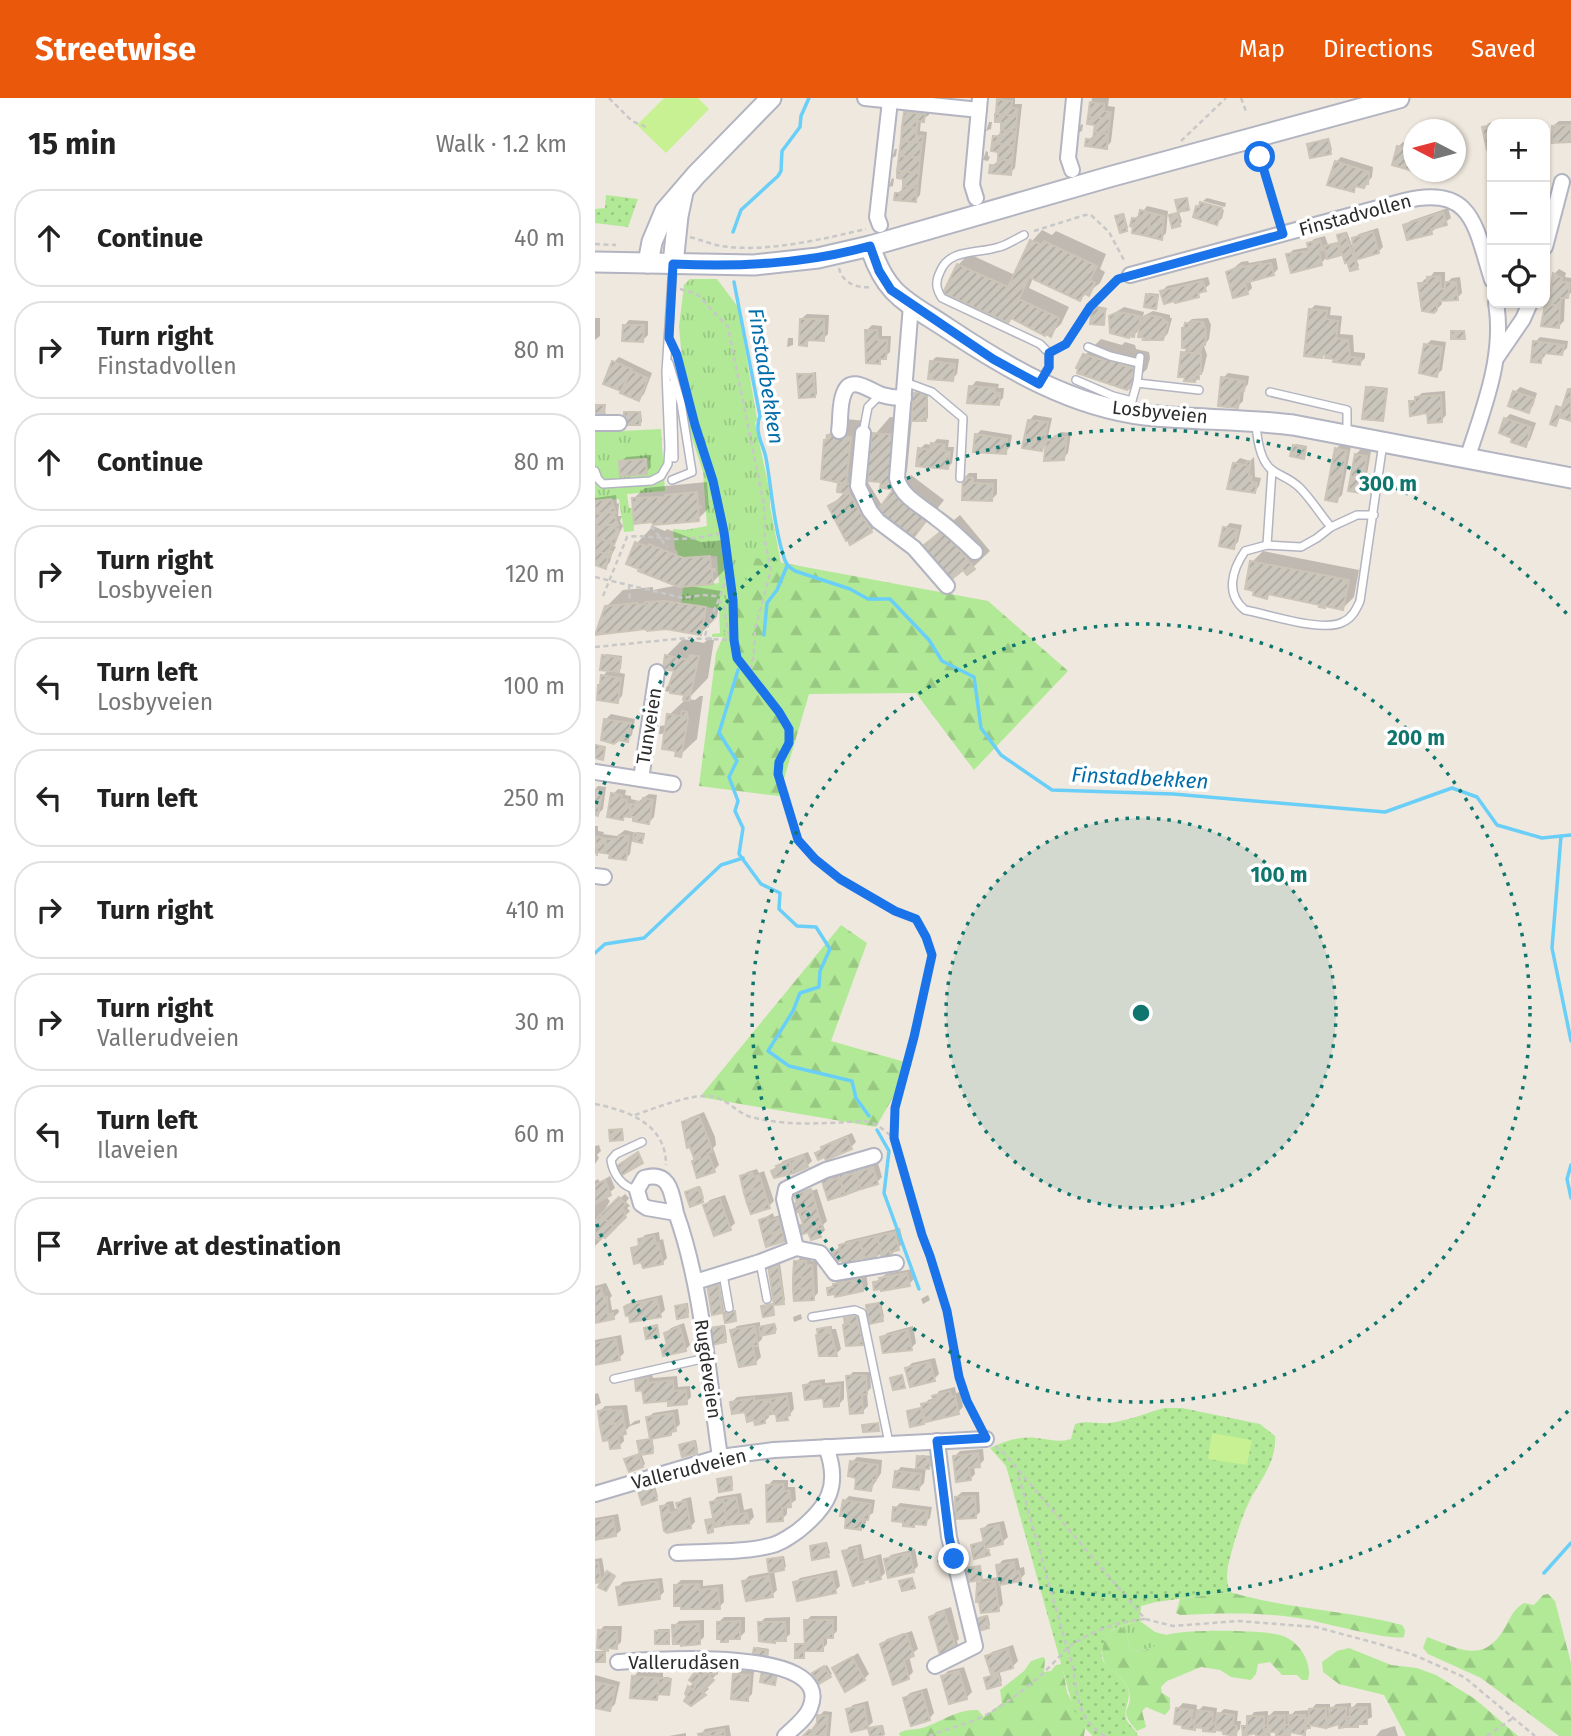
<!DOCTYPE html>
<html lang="en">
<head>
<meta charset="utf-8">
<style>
  :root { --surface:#fff; --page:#f2f2f2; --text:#222; --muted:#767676; --line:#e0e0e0; --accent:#ea580c }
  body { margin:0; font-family:"Fira Sans",sans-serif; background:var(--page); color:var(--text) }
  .controls { position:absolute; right:21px; top:21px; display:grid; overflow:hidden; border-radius:14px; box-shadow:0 2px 5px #0004 }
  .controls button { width:63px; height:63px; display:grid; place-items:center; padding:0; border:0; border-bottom:2px solid var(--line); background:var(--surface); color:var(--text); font:35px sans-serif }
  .compass { position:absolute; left:808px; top:21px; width:63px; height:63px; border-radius:50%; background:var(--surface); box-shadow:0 2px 5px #0004; rotate:276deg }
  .stop { position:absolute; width:21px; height:21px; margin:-16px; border:5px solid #1a73e8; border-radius:50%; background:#fff }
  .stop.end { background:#1a73e8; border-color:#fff; box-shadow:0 2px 7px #0008 }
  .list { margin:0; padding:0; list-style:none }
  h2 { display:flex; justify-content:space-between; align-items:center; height:91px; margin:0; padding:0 28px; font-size:30px }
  h2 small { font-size:23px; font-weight:400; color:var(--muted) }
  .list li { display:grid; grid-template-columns:46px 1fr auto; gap:21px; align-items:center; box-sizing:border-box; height:98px; margin:0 14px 14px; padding:0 14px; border:2px solid var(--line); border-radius:28px }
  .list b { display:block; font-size:26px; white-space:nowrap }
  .list p { margin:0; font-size:23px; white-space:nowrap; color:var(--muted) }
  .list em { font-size:23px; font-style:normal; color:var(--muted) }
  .icon { flex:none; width:38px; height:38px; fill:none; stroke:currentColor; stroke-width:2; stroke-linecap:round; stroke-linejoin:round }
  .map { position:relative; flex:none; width:976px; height:1638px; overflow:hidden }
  header { display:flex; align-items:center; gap:42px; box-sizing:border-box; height:98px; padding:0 35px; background:var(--accent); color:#fff }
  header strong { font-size:33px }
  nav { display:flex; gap:38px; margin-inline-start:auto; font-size:24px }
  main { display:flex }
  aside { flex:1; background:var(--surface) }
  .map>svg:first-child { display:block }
</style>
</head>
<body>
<header>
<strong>Streetwise</strong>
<nav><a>Map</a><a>Directions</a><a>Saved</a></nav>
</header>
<main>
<aside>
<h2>15 min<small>Walk · 1.2 km</small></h2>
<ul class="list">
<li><svg class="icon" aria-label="ahead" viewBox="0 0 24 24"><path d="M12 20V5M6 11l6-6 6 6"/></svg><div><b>Continue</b></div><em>40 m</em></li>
<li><svg class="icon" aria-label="right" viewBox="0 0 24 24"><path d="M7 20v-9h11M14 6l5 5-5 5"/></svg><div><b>Turn right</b><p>Finstadvollen</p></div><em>80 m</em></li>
<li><svg class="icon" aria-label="ahead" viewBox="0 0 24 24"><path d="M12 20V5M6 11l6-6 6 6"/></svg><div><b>Continue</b></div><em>80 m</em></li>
<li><svg class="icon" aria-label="right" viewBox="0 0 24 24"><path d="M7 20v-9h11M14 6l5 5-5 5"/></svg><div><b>Turn right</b><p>Losbyveien</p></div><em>120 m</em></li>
<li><svg class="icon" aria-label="left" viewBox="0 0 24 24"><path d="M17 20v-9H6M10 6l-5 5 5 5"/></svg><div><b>Turn left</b><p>Losbyveien</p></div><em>100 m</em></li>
<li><svg class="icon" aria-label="left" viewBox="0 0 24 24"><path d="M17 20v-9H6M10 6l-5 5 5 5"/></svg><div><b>Turn left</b></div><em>250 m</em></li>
<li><svg class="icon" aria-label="right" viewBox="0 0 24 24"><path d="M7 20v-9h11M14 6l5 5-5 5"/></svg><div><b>Turn right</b></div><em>410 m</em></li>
<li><svg class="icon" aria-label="right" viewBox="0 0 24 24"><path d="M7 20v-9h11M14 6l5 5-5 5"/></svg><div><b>Turn right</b><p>Vallerudveien</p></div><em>30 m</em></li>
<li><svg class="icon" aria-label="left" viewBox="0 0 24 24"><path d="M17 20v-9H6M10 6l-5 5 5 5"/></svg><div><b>Turn left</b><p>Ilaveien</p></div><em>60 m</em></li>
<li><svg class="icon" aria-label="arrive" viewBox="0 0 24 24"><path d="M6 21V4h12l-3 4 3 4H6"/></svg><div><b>Arrive at destination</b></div></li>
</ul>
</aside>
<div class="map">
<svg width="976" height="1638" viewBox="0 0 976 1638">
  <defs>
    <pattern id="grass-tufts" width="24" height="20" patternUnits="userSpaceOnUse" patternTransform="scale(1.75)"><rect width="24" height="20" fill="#b1e997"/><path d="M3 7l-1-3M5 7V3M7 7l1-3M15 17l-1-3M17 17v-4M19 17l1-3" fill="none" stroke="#98c882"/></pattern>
    <pattern id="forest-firs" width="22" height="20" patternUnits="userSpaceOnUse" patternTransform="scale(1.75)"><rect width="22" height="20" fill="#b1e997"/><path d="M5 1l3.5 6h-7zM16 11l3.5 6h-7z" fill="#98c882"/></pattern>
    <pattern id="park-dots" width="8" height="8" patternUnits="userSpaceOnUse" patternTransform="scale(1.75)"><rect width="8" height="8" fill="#b1e997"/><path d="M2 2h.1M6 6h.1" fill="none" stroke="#98c882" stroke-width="1.8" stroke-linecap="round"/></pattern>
    <pattern id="building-hatch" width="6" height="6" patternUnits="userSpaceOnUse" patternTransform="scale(1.75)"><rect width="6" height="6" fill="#cac6bc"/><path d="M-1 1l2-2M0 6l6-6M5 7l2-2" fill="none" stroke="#aeaaa2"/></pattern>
  </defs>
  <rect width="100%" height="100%" fill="#efe8de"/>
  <g fill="url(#grass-tufts)">
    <polygon points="95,181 122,181 143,209 162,321 160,325 175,395 175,408 186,465 161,461 128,539 117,539 117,536 125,535 124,511 86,505 88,489 124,485 122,458 88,460 82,458 83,454 80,451 78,431 90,432 112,428 108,374 93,328 84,229 89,187"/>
    <polygon points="22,330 26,333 66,331 70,393 32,396 34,410 38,410 39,433 29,434 24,401 0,403 0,331"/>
    <polygon points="545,1523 560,1534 572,1537 558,1550 540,1553 534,1549 532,1536 525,1528"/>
  </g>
  <g fill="url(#forest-firs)">
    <polygon points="161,460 393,503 473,573 379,672 321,595 214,596 184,698 104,688 121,555"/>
    <polygon points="246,827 272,845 236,943 317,966 281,1029 105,999"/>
    <path d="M635 1494C691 1511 751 1512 807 1527L810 1532 809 1539C793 1543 725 1523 703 1520 663 1514 625 1515 585 1517L581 1515 585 1501Z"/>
    <path d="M953 1496 960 1503 976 1565V1638H964L886 1580 833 1556 828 1550 832 1539C863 1550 888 1567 909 1531 915 1521 918 1511 929 1505L939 1507 948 1497Z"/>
    <path d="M525 1528 532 1536 534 1549 540 1553C546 1552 555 1552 560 1548 564 1544 566 1539 572 1537 590 1531 666 1532 685 1537 704 1542 718 1565 713 1582H707L702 1577H687L675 1564 663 1566 661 1576 656 1582 636 1579 625 1572 606 1569 572 1583 566 1589 567 1595 575 1600V1611L570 1617 551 1609 547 1613 551 1629 542 1633C520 1608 539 1615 534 1593 529 1573 502 1574 508 1547 511 1535 515 1533 525 1528Z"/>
    <polygon points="754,1550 796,1567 822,1570 841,1577 880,1601 923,1638 811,1638 789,1597 744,1586 728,1574 727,1564 742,1553"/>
    <path d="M448 1559 450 1561 449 1574 456 1573 461 1567 467 1566 472 1594 490 1631 489 1638H305L304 1635C311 1631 318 1632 327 1630 347 1624 361 1611 383 1612L389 1619 407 1605 405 1592 429 1573 436 1563Z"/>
  </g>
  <g fill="url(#park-dots)">
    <polygon points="11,97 43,101 33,129 0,125 0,111 10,110"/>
    <path d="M569 1310H587L665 1326 680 1338C682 1364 665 1382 654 1404 646 1421 641 1438 636 1456 632 1471 630 1480 635 1494L561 1504 546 1508 545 1523C526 1528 512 1527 508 1549 506 1555 506 1559 509 1564 515 1573 527 1579 532 1588 538 1600 528 1609 531 1620 533 1628 541 1630 543 1638H498L486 1626 479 1612 411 1368 395 1350C410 1343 424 1338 441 1340 452 1341 465 1345 476 1341L480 1326C491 1322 502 1326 514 1325 532 1323 551 1315 569 1310Z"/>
  </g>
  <g fill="#c7f192">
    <polygon points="69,0 103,0 114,11 71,55 42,27"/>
    <polygon points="617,1335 657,1342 652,1367 613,1361"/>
  </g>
  <g fill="#0003">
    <polygon points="404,0 420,0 420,6 427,6 420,70 415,75 396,68 404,63 405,52 400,39 407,34 408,23 402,22"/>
    <polygon points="497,0 514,0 513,8 520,9 516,44 511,49 493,42 500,37 502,26 494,25"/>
    <polygon points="315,9 334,11 334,17 326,22 325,33 332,34 325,97 320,103 302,95 309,91 310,14"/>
    <polygon points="906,22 907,26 897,26 897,49 893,50 889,30 894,25"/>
    <polygon points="964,23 976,23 976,43 958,28"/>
    <polygon points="394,24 397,24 396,31 391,33"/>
    <polygon points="486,26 488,27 487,33 483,35"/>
    <polygon points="734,40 737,52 735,54 714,47"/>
    <polygon points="808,44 818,47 818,71 799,66 803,49"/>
    <polygon points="300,51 302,51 301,58 297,60"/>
    <polygon points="391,53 393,54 393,58 395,59 393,63 388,62"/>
    <polygon points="746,59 778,69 777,79 769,88 763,87 758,92 741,64"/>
    <polygon points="297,80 299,81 298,88 294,89"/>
    <polygon points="612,100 631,105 630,109 608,103"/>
    <polygon points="605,106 629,112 627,120 622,125 602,109"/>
    <polygon points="552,108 573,113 571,135 566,140 538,121 546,116"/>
    <polygon points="853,110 856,120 836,134 810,128 815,123"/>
    <polygon points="584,114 587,124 585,126 576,118"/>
    <polygon points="529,115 533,130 531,132 522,118"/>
    <polygon points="783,130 788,149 783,154 761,160 764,168 762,169 748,152 745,156 732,159 726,165 693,157 698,152 715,149 714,146 719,141 730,138 733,147 746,144 744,138 752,134 759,153 760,152 759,141 764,136"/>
    <polygon points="447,132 457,137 461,133 511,156 505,171 510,174 505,185 485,201 438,180 434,190 474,209 466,226 455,236 417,219 413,223 363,167 374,156 420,177 437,143"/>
    <polygon points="681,160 683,171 678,176 655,182 657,190 652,195 633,175 646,164 653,163 654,165"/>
    <polygon points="964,171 971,175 970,179 976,180 976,195 970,198 969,223 964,228 952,202 957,198 959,176"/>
    <polygon points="839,174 850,174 850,186 857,180 865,179 867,195 862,200 846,201 847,206 842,211 825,186 830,181 834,181"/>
    <polygon points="613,179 615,186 603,197 567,193 572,188"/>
    <polygon points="554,195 564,196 561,209 552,197"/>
    <polygon points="720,207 736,209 735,217 747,218 745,236 758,237 759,254 770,255 770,260 765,265 730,255 727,258 715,212"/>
    <polygon points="501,208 512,210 508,225 499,211"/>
    <polygon points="529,209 549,214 548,218 558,213 575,217 575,220 577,220 573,235 568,241 547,229 539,237 531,215 521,214"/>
    <polygon points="212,216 234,217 233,236 228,241 216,241 211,246 206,221"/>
    <polygon points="0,220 5,220 5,238 0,242"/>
    <polygon points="613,220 616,227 614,241 609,248 612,257 608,274 603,279 588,255 594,249 591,226 597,221"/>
    <polygon points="34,222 53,223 53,237 48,242 29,228"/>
    <polygon points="277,227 287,228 287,238 296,238 295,254 284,264 272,232"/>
    <polygon points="945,239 973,243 972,250 967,255 951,254 950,258 945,263 940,244"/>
    <polygon points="193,240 198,240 198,247 192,249"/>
    <polygon points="506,241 527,247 530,244 540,247 541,251 554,254 555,260 552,271 535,288 486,261"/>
    <polygon points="836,242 851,244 847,272 841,277 831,247"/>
    <polygon points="24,259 57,275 49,296 44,301 10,286 19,264"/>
    <polygon points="341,259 364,261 362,276 357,281 336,264"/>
    <polygon points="221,274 222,296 220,298 204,277"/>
    <polygon points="633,275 654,278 653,286 649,291 648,303 643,308 628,280"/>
    <polygon points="381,283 404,286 403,290 409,290 408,300 403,305 376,289"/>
    <polygon points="775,288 793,290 787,321 773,290"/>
    <polygon points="925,289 942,295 938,308 933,313 920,294"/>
    <polygon points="321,293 333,294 333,320 331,322 319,295"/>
    <polygon points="850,293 851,317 846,323 834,313 816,304 827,295"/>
    <polygon points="0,306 11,306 9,319 0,319"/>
    <polygon points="33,313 46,313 47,324 45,326 31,315"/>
    <polygon points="915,316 941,325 935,342 930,347 919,339 910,321"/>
    <polygon points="439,317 457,320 452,343 466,334 476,335 473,355 468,360 452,345 447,351 434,323"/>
    <polygon points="295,319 317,321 312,373 295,389 274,372 270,371 269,378 288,409 316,377 349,402 335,420 319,437 291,418 276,433 235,409 251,393 245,386 248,382 233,337 250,321 272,323 267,370 273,370 276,341"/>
    <polygon points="386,332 417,337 415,349 410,354 381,337"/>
    <polygon points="342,341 354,342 353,349 359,349 357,365 352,370 325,351 330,346 337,347"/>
    <polygon points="701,346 712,348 708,359 699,348"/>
    <polygon points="746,346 756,348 747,397 742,402 741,351"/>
    <polygon points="766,351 776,353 770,388 765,393 761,356"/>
    <polygon points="55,357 56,369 51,374 26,364 31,359"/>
    <polygon points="659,359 660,379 666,380 664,388 659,394 640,365 645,360 655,363"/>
    <polygon points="374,375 382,375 382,381 402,381 402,396 396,402 369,380"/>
    <polygon points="112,384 114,410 103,421 59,423 39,400 50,390"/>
    <polygon points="21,397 22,406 24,405 23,418 27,418 25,423 28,428 18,448 21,449 17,456 15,464 11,469 0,466 0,400"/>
    <polygon points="347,413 359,422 365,417 395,453 372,475 331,448 347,431 344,416"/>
    <polygon points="635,425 647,427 643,444 638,449 630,430"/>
    <polygon points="58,428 70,433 72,431 106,444 131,442 133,468 117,485 95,488 126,493 122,519 106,535 11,509 28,492 58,489 58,492 84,487 46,470 42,445"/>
    <polygon points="668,453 764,472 759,499 748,510 676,495 672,499 657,464"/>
    <polygon points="88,541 109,545 113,541 119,542 113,580 93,601 100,602 105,598 108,598 102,641 85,657 72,632 67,636 64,636 65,628 73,627 74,617 90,602 91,595 78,589 73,594 70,593 72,588 75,588 81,572 72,557"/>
    <polygon points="11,556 27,558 26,570 22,574 30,576 27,598 22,603 4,587 8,578 14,571 9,558"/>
    <polygon points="16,616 40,621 37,637 32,642 11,621"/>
    <polygon points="3,688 11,689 8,711 3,716 0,716 0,691"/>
    <polygon points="23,691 31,692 30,697 36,698 36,701 44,703 54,696 62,697 59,719 54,724 40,718 31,717 28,720 18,696"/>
    <polygon points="0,728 3,728 3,733 9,734 8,736 22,738 30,732 38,734 38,739 42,734 50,735 49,741 47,743 37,742 35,756 30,761 17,754 5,753 0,756"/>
    <polygon points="109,1014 120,1039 121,1047 118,1050 124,1067 119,1072 99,1063 107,1055 89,1025 94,1020"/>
    <polygon points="257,1035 261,1044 256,1049 222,1055 233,1045"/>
    <polygon points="4,1047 6,1053 2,1057 4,1060 0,1066 0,1048"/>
    <polygon points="213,1054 217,1063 212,1068 178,1073 188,1063"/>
    <polygon points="273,1063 275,1068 283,1065 287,1079 282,1084 234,1100 228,1081 241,1073 242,1078 250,1070 257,1068 258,1073 262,1072"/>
    <polygon points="162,1071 164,1075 169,1073 179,1103 174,1108 147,1079 152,1074"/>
    <polygon points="15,1078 20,1090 10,1098 15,1103 6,1118 30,1096 34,1100 31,1104 35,1108 32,1110 35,1113 0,1148 0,1083 3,1081 5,1084"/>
    <polygon points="105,1088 109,1100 107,1102 92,1094"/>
    <polygon points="222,1091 232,1123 228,1127 230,1132 225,1137 205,1128 209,1124 205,1111 199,1107 203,1103 201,1097 205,1093 205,1097"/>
    <polygon points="130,1097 140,1125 135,1130 110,1107 115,1102"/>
    <polygon points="178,1115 179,1119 188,1116 194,1136 189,1141 166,1122"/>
    <polygon points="305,1130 308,1145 296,1157 287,1154 279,1161 271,1158 262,1160 257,1166 239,1154 251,1143"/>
    <polygon points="64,1134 65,1142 68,1141 72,1160 67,1165 38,1150 45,1145 45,1142 50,1137"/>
    <polygon points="215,1158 216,1163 222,1163 223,1195 218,1200 201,1164 206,1159"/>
    <polygon points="185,1165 190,1202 188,1204 177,1166"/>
    <polygon points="317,1171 319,1181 314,1186 280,1185 291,1176"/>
    <polygon points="271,1176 273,1187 267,1192 241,1194 234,1190 245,1181"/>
    <polygon points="124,1184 129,1212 127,1214 116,1185"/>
    <polygon points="11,1185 17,1198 15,1200 17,1212 23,1211 24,1214 19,1219 2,1222 0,1225 0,1188"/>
    <polygon points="67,1197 70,1212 65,1217 31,1209 36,1204"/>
    <polygon points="333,1197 335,1202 328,1206 326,1201"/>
    <polygon points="286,1204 289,1219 287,1221 273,1208"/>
    <polygon points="93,1205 94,1215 92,1217 82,1208"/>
    <polygon points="206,1216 207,1221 199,1224 198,1219"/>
    <polygon points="264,1217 264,1221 268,1221 273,1241 268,1246 252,1225 253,1219"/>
    <polygon points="165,1224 165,1228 180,1225 182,1232 167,1236 167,1241 163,1245 166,1259 161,1264 137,1233 142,1228"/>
    <polygon points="89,1225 95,1247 90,1252 67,1249 73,1244 71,1235 76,1230"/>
    <polygon points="130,1227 132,1241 130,1243 116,1231"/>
    <polygon points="237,1228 237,1231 241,1231 246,1251 241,1256 225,1236 224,1231"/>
    <polygon points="318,1228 321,1245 316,1250 287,1240 292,1235"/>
    <polygon points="26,1237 29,1255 24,1260 0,1265 0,1242"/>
    <polygon points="340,1260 344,1276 339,1281 312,1270 317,1265"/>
    <polygon points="258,1274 275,1274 276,1290 272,1294 273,1308 268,1313 253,1279"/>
    <polygon points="57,1276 58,1280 82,1278 83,1289 95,1288 96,1299 91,1304 74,1301 48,1290 41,1282 47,1277"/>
    <polygon points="230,1281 230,1285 249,1283 249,1301 244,1306 210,1288 215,1283"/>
    <polygon points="360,1289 361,1295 365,1294 368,1309 363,1314 332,1320 328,1324 314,1313 329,1309 333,1302 340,1300 344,1293"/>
    <polygon points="197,1294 199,1311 192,1320 183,1314 174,1315 174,1319 169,1324 137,1304 142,1299"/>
    <polygon points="3,1295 6,1305 0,1308 0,1296"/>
    <polygon points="32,1307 35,1327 40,1323 45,1322 45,1325 35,1328 28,1335 29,1343 24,1348 5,1313 10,1308"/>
    <polygon points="83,1311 85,1326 76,1335 57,1339 59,1351 57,1353 44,1344 57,1340 53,1320 58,1315"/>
    <polygon points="101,1342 103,1352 101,1354 86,1347"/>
    <polygon points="388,1351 389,1362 384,1367 379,1368 380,1376 375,1381 360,1358 365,1353"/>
    <polygon points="46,1355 50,1366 48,1368 31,1361"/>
    <polygon points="326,1357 337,1358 336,1367 331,1369 329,1385 324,1390 301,1374 306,1369 323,1371"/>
    <polygon points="262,1359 287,1362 286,1375 276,1391 262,1379 257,1364"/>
    <polygon points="137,1378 138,1388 136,1390 124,1381"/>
    <polygon points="178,1382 193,1382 193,1389 200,1389 201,1402 192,1408 192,1416 187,1421 173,1388"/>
    <polygon points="60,1388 63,1399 61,1401 47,1392"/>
    <polygon points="367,1394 384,1394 385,1414 380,1419 361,1399"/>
    <polygon points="146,1395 149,1412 157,1410 159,1419 154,1424 119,1428 117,1432 112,1423 120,1420 117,1404 122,1399"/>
    <polygon points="254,1398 280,1402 278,1415 271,1419 271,1425 265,1431 253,1417 249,1403"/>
    <polygon points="96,1399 100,1424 95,1429 73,1433 67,1409 72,1404 78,1403 80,1411 84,1410 83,1406 88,1401"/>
    <polygon points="305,1405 337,1409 335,1420 330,1425 322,1424 318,1428 300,1410"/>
    <polygon points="23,1416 26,1432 21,1437 0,1436 0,1420"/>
    <polygon points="409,1423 413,1439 407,1444 391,1448 392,1452 395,1451 394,1455 378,1448 391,1443 388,1431 393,1426"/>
    <polygon points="232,1444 235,1455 233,1457 216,1449"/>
    <polygon points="266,1446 269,1461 286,1456 290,1475 285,1480 275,1479 268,1484 249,1454 254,1449"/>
    <polygon points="320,1451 323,1468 318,1473 291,1462 296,1457"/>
    <polygon points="189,1458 191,1469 179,1473 182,1492 177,1497 149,1483 154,1478 176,1474 174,1462"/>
    <polygon points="7,1460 10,1477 5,1482 0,1483 0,1461"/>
    <polygon points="423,1460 425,1470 429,1469 430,1476 425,1481 405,1485 408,1506 403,1511 386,1502 383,1486 388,1481 404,1479 403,1467 408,1462"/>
    <polygon points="242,1472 245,1488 240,1493 200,1485 205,1480"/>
    <polygon points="67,1480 69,1494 64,1499 23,1489 28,1484"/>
    <polygon points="86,1482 108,1482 108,1488 128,1486 129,1504 124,1509 81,1487"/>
    <polygon points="356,1509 364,1541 362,1543 363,1547 358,1552 336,1520 341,1514"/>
    <polygon points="393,1517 395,1527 393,1529 379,1522"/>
    <polygon points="216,1518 242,1518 242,1533 237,1538 232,1538 232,1546 227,1551 210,1551 208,1559 201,1547 211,1545 211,1523"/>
    <polygon points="129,1519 150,1519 150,1534 145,1539 124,1524"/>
    <polygon points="195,1519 195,1536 190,1541 165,1525 170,1520"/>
    <polygon points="109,1522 109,1539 104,1544 79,1528 84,1523"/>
    <polygon points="9,1528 27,1528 26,1544 21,1549 15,1548 13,1551 4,1533"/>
    <polygon points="63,1531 75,1531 73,1544 61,1533"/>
    <polygon points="317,1533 323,1551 314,1558 318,1574 313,1579 287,1546 292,1541"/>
    <polygon points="418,1547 423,1563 418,1568 404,1572 407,1583 405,1585 391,1580 397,1577 392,1559 397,1554"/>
    <polygon points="162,1549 174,1551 171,1560 160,1551"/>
    <polygon points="0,1553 11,1553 11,1560 0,1563"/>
    <polygon points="263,1555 274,1576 269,1581 239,1571"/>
    <polygon points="126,1564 122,1576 110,1588 114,1591 96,1606 94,1589 100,1584 101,1575 106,1570 110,1573"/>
    <polygon points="232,1567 237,1576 235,1578 221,1573"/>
    <polygon points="369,1569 377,1594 372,1599 355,1604 348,1578 353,1573"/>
    <polygon points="145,1572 159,1573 157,1596 152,1601 140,1577"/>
    <polygon points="44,1573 68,1575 68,1579 74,1579 73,1595 67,1595 61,1600 39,1578"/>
    <polygon points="0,1577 25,1584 20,1606 15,1611 0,1608"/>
    <polygon points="332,1590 339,1615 334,1621 310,1600 315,1595"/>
    <polygon points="273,1603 278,1624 273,1629 253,1612 258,1607"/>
    <polygon points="588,1605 602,1607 601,1615 608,1608 622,1610 621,1619 629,1611 643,1613 642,1623 646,1623 645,1631 640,1636 630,1631 622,1630 620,1633 602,1627 599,1630 583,1610"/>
    <polygon points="756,1605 756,1611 762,1605 776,1605 777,1619 762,1627 745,1628 745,1625 718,1625 709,1635 697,1632 694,1635 683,1636 683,1632 677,1633 674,1636 649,1629 659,1614 673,1613 673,1619 679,1613 694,1613 694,1619 700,1613 716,1612 721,1606 735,1606 735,1612 741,1606"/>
    <polygon points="229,1613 237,1614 235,1638 210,1638 221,1627 224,1618"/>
    <polygon points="134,1627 136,1638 105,1638 110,1631"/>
    <polygon points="288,1627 290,1637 277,1638 275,1631"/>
    <polygon points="800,1628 803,1638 781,1638 786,1632"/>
    <polygon points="91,1635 91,1638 74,1638"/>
  </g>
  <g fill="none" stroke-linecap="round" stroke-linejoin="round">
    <g stroke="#6acff8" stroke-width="3.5">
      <polyline points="138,134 146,112 183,78 186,73 187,53 205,29 206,18 214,0"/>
      <path d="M139 184 165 318C164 320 163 326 163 328 162 339 169 349 171 360 177 392 178 425 188 456 190 465 193 469 200 473L255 491 273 501H295L334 542 347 563 379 579 386 630 406 657 457 692 578 696 790 714 857 690 882 699 902 727 947 740 976 737"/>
      <polyline points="169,537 172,505 182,492 192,468"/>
      <polyline points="143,572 124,635 142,663 134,679 143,703 140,713 148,730 144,756 166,786 185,795 184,811 202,828 221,829 235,851 225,873 224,889 205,895 198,913 173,953 194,968 257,983 261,1000 274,1018"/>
      <polyline points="966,738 957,850 976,943"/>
      <polyline points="0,855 10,846 49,840 126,767 148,760"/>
      <polyline points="282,1032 294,1053 289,1095 324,1191"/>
      <polyline points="976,1067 972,1081 976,1100"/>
      <polyline points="949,1475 976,1445"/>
    </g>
  </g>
  <g fill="url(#building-hatch)" stroke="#cbc4b7" stroke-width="2">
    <polygon points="402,1 417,3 416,10 423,11 422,18 401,16"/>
    <polygon points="495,4 509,6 509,13 516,14 515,21 493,19"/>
    <polygon points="309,14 330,16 329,24 322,23 322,30 307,29"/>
    <polygon points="400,16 422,18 421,34 406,32 406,24 400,24"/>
    <polygon points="493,19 515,21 513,36 499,34 500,27 492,26"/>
    <polygon points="897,27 897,52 892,52 887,29"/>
    <polygon points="976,27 976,44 957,45 957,28"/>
    <polygon points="307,29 322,30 321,38 328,38 327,45 306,43"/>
    <polygon points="406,32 421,34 419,48 397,45 398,38 405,39"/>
    <polygon points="499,34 513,36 512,51 490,48 491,41 498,42"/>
    <polygon points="733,41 736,56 715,60 712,46"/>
    <polygon points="306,43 327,45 325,60 304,58"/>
    <polygon points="397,45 419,48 417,63 403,61 403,54 396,53"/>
    <polygon points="802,48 818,52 818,73 797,67"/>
    <polygon points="304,58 325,60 324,75 302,73"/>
    <polygon points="403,61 417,63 416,77 394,75 395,67 402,68"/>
    <polygon points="740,63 774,74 773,86 771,86 769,90 760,88 759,94 732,87"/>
    <polygon points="302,73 324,75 322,90 308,88 308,81 302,80"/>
    <polygon points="308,88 322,90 321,104 299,102 300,95 307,95"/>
    <polygon points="592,100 594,112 583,114 580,102"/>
    <polygon points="605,104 627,110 622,127 598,119 601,108 604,109"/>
    <polygon points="545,112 557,115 552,138 537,135 538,129 535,128 537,120 543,121"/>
    <polygon points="848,114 852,127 836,131 837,136 812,142 808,127"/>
    <polygon points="557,115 569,118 567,142 552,138"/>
    <polygon points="582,115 585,128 577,130 574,117"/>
    <polygon points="528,116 532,133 525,135 520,118"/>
    <polygon points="778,134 784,155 760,162 757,140"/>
    <polygon points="750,135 763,171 755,173 752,164 750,165 742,137"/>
    <polygon points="435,142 447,147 449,143 502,168 495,182 500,185 494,198 489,195 485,203 434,179 424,201 464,220 456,239 451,236 450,238 416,220 413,225 348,195 362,166 413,189"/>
    <polygon points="725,142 728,152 724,153 727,167 696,175 691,156 714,153 712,145"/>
    <polygon points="742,145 746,157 732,161 729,148"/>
    <polygon points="666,165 666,167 676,165 679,177 650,185 653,196 638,200 631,174 648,167 649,169"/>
    <polygon points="958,175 967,180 966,184 975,185 973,200 966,200 965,208 950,206 950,201 954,202"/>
    <polygon points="845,178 846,191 850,191 850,184 861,184 863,202 842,203 842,212 839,215 827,213 823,185 832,185 832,179"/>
    <polygon points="608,183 611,193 603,195 604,199 580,205 579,203 569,206 565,193"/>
    <polygon points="551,196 563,198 561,211 549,209"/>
    <polygon points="950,206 965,208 964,230 946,228"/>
    <polygon points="497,210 510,211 509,227 495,226"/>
    <polygon points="714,211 732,213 731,221 743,223 741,240 753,242 755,259 766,260 765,267 738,264 739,261 730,260 731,257 728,256 727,260 709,258"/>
    <polygon points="523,214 545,218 544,232 540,232 539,239 534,238 534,240 515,235 514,218"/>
    <polygon points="552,217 566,219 573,225 568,242 548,242 549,240 543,239 546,219 551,219"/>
    <polygon points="205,221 229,221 229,243 212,242 212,248 204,247"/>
    <polygon points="597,223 608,224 611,233 610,247 608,247 604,256 593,255 594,251 587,250 587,230 589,230 590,225 596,226"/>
    <polygon points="28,227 49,227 48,244 27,243"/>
    <polygon points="270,232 282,232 283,242 292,242 291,261 285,261 285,266 271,265"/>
    <polygon points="856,233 869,233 870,241 856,241"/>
    <polygon points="938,243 969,247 967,257 947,255 946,265 936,264"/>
    <polygon points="829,246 847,249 842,279 824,275"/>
    <polygon points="586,254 606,256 606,276 604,276 604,281 601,281 600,284 589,283 590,279 583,279"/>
    <polygon points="488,256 511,263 512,260 523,263 526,265 526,267 538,270 539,278 536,289 532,292 482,275 483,271 481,270"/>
    <polygon points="17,263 37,271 26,293 8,286"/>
    <polygon points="335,263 360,266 358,283 333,281"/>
    <polygon points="36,273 53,280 44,303 25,295"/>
    <polygon points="202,276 219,276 220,299 204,300"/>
    <polygon points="626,279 650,283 649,293 645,293 643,310 623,308"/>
    <polygon points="374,288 400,290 399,294 405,295 404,307 372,305"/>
    <polygon points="771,289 792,292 788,323 767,321"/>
    <polygon points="973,291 976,291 976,323 964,319"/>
    <polygon points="918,293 939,300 934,315 913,308"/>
    <polygon points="324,294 332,295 331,323 317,323 317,295"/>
    <polygon points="846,297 847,324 833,325 832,315 815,318 814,303 820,303 820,299"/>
    <polygon points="0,307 9,307 10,320 0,321"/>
    <polygon points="961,308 967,310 961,328 955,326"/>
    <rect x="29" y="314" width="16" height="13"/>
    <polygon points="909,320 936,329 931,349 916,344 917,340 904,335"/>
    <polygon points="433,322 453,324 447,353 427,350"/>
    <polygon points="277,335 301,337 296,391 285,390 286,384 273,383 273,373 271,373"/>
    <polygon points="380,336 412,341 411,356 378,354"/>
    <polygon points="232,337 256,339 251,386 226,381 229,342 231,342"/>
    <polygon points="460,338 472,339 469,362 449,363 451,342 459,343"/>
    <polygon points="336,345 350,347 349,353 355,354 353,371 321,368 323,350 335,352"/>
    <polygon points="698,347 711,350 709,361 695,358"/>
    <polygon points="740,350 752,353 742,404 730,402"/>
    <polygon points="760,356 772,358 766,395 753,393"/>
    <polygon points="51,361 52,376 25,378 24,363"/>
    <polygon points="652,363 656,364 654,377 657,378 656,383 662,385 660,395 632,391 638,365 651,367"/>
    <polygon points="368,379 378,380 378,385 398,386 397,403 367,402"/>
    <polygon points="243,385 255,386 254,395 277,434 255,447 253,442 251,443 233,408 251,398 249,395 242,394"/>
    <polygon points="298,392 334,419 319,439 287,418 288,416 283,412"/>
    <polygon points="102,394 103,408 107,409 103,410 104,423 58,427 57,424 39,426 37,400 70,399 70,397"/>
    <polygon points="16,401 21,415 0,416 0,403"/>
    <polygon points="18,414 23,427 0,429 0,416"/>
    <polygon points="20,426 21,432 23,431 24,434 19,447 0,439 0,429"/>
    <polygon points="628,429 643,432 639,451 624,448"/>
    <polygon points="348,432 380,471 372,477 368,472 357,481 353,477 352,479 331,453 332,452 329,447"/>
    <polygon points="0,439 17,445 14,453 17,454 15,459 0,452"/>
    <polygon points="40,444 53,449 54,446 88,460 115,458 116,471 120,471 120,473 117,473 118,486 84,489 43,473 44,471 31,466"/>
    <polygon points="0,452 13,457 11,471 0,467"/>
    <polygon points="655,463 754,482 748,512 730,508 730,510 724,509 725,507 673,496 672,501 658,497 659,493 650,491"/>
    <polygon points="70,503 111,509 106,537 71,531 52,533 51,531 0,537 10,508 42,505 42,507 50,506 50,504"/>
    <polygon points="7,557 26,560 24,574 5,572"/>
    <polygon points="70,557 94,562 95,557 104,558 94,603 88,602 89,597 75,595 76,588 74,587 79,573 68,571"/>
    <polygon points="6,577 26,580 23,605 2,602 3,587 5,587"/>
    <polygon points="87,613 92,614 93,620 86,659 80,658 81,653 67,651 72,616 86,618"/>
    <polygon points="9,621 36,625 33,644 24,642 19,646 6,642"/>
    <polygon points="0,647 10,649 8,662 0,660"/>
    <polygon points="0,692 7,694 3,718 0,717"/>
    <polygon points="16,695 27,697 26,701 32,702 31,706 36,706 34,719 29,718 28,722 12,719"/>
    <polygon points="48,700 58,702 54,726 38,723 38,719 34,719 36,706 40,707 41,704 47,705"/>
    <polygon points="39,735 48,737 47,745 38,743"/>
    <polygon points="24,737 34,738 31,762 14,760 15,756 9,755 11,741 23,741"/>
    <polygon points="0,738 11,741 9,755 2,754 2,758"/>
    <polygon points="104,1018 115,1045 117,1054 113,1055 120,1074 102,1080 97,1063 105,1060 105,1058 99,1060 95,1049 92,1050 87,1024"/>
    <polygon points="27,1031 28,1042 15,1043 14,1032"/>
    <polygon points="252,1039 257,1051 231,1062 229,1059 223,1062 220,1055 227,1052 226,1049"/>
    <polygon points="43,1054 48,1065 27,1077 22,1068"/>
    <polygon points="208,1057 213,1069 199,1075 194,1063"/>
    <polygon points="194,1063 199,1075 179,1080 176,1073 182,1070 181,1068"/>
    <polygon points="268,1067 270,1072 278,1069 283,1086 266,1091 259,1070"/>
    <polygon points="252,1072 253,1077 261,1075 266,1091 250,1097 243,1075"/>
    <polygon points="157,1074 159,1079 164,1077 168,1088 149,1095 145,1078"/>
    <polygon points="236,1077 237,1082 244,1080 250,1097 233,1102 226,1080"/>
    <polygon points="10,1082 16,1097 0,1106 0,1087"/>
    <polygon points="168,1088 171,1099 152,1105 149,1095"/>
    <polygon points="103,1089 104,1093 106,1092 108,1104 95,1109 90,1094"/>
    <polygon points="216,1091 221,1108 200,1115 197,1106 202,1105 199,1097"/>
    <polygon points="24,1099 31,1106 27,1110 31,1114 29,1116 31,1119 20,1130 5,1117"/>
    <polygon points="171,1099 175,1110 156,1116 152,1105"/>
    <polygon points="125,1101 136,1132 119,1138 108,1107"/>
    <polygon points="221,1108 228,1130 224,1131 226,1139 216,1142 213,1134 206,1137 203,1128 208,1126 204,1114"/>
    <polygon points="5,1117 20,1130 10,1140 8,1138 4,1142 0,1139 0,1124"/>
    <polygon points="173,1119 174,1123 183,1120 187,1132 168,1138 164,1122"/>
    <polygon points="187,1132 190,1143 171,1149 168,1138"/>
    <polygon points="300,1134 304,1152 295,1154 296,1158 287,1161 282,1138"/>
    <polygon points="59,1138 61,1146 64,1145 68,1166 48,1170 46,1164 39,1166 36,1150 44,1148 43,1141"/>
    <polygon points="282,1138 286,1156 279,1157 280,1162 271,1164 265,1142"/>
    <polygon points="265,1142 269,1160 257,1162 258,1167 249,1169 247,1162 240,1164 237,1153 245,1152 244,1147"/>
    <polygon points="199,1163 211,1163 211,1167 217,1167 218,1179 198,1180"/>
    <polygon points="183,1166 189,1206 179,1207 173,1167"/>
    <polygon points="312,1175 315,1188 286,1193 286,1191 279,1192 278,1184 285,1183 284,1180"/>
    <polygon points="218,1179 219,1190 198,1191 198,1180"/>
    <polygon points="266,1181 268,1193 240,1199 240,1196 233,1197 232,1190 238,1189 238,1186"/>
    <polygon points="123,1185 127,1215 117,1217 112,1187"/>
    <polygon points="6,1190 9,1200 12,1199 13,1216 18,1215 19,1221 0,1225 0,1191"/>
    <polygon points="219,1190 219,1202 199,1203 198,1191"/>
    <polygon points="62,1201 66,1219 35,1224 34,1217 31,1218 29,1209 32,1207"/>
    <polygon points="284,1205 288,1223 274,1226 271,1207"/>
    <polygon points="91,1206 93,1219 82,1221 80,1208"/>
    <polygon points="178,1206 179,1217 168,1219 166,1208"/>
    <polygon points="140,1213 141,1223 130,1225 128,1214"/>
    <polygon points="262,1218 263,1225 250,1227 249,1220"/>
    <polygon points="263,1225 269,1247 251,1248 248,1227"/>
    <polygon points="179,1226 180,1235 165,1238 164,1229"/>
    <polygon points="62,1227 64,1239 51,1241 49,1230"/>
    <polygon points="128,1228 131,1244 116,1247 114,1230"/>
    <polygon points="160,1228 163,1248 158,1248 161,1266 144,1269 135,1232"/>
    <polygon points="84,1229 86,1231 91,1253 68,1258 66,1248 72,1247 69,1235"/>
    <polygon points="235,1229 236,1235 223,1237 222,1231"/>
    <polygon points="313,1232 317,1252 288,1255 285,1239"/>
    <polygon points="236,1235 242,1258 224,1258 221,1237"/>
    <polygon points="21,1241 25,1262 0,1267 0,1245"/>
    <polygon points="335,1264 340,1283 315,1289 310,1270"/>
    <polygon points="263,1277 271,1278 272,1296 267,1297 268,1315 255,1316 251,1278"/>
    <polygon points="307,1277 310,1290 298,1292 295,1280"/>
    <polygon points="53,1280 53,1285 78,1282 79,1293 91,1292 92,1306 73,1308 73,1303 49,1305 47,1292 41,1293 40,1282"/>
    <polygon points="225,1285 226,1289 245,1287 244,1308 229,1309 228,1300 210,1302 208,1287"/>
    <polygon points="355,1293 357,1299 360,1298 364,1316 331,1324 326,1306 339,1303 337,1298"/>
    <polygon points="192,1298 195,1317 192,1318 193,1322 182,1323 181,1316 178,1316 175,1301"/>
    <polygon points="159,1300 159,1303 175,1301 177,1316 169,1318 170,1325 160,1327 159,1322 152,1324 150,1314 137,1316 135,1304"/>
    <polygon points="326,1310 329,1326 315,1329 312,1313"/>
    <polygon points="16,1311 16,1313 27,1312 29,1324 5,1328 3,1313"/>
    <polygon points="78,1315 81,1333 76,1334 76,1337 55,1341 51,1319"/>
    <polygon points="29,1324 31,1336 23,1338 25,1350 15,1351 14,1342 8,1343 5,1328"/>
    <polygon points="283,1325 284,1333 268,1334 267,1327"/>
    <polygon points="56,1341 58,1355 45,1357 42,1343"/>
    <polygon points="99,1343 102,1355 87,1359 84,1347"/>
    <polygon points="383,1355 385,1369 374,1370 376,1382 361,1384 358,1358"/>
    <polygon points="44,1356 48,1369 34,1374 29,1361"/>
    <polygon points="322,1358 336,1360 334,1371 321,1370"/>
    <polygon points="255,1363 283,1367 281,1382 278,1382 276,1393 260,1391 261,1380 253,1378"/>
    <polygon points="300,1373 326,1376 324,1392 298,1389"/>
    <polygon points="135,1379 137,1392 124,1394 122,1381"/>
    <polygon points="188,1386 189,1393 195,1393 196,1409 187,1410 188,1423 172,1424 171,1387"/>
    <polygon points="58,1389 62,1402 47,1407 43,1393"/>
    <polygon points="380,1398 381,1420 361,1421 360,1399"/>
    <polygon points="141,1399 144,1416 152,1415 154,1425 132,1427 128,1401"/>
    <polygon points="128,1401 132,1427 120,1429 115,1404"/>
    <polygon points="248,1402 276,1406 273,1422 268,1421 266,1432 250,1430 251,1418 245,1418"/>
    <polygon points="91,1403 96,1430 72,1435 69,1433 65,1408 73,1407 75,1415 83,1413 81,1405"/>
    <polygon points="298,1409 333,1413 331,1427 319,1426 319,1429 308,1428 308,1424 297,1423"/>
    <polygon points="18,1420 21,1438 0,1442 0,1423"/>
    <polygon points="117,1421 118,1434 113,1435 110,1422"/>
    <polygon points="404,1427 408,1446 390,1450 386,1431"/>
    <polygon points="388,1444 391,1453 393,1452 395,1457 379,1461 376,1447"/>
    <polygon points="230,1445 234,1459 217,1462 215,1448"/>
    <polygon points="262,1450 264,1465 281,1460 286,1481 275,1484 274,1481 268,1483 269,1485 258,1488 247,1453"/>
    <polygon points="315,1455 319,1474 293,1480 289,1461"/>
    <polygon points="187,1459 189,1472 174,1475 172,1461"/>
    <polygon points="0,1464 3,1464 6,1484 0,1485"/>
    <polygon points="419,1464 420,1474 424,1473 426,1483 404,1487 401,1467"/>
    <polygon points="385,1468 387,1482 373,1484 371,1470"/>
    <polygon points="12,1473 20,1478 11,1493 3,1489"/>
    <polygon points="237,1476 241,1495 202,1503 198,1484"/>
    <polygon points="174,1478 178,1499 151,1503 147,1483"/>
    <polygon points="317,1480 320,1490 307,1493 304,1483"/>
    <polygon points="400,1483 404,1513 386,1515 384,1504 381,1504 382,1485"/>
    <polygon points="54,1484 63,1484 65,1501 24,1507 21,1489"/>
    <polygon points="104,1486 104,1492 123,1490 125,1511 86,1511 86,1508 79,1508 79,1487"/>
    <polygon points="349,1513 360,1547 357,1548 358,1554 345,1557 334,1519"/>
    <polygon points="391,1518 394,1530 380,1534 377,1522"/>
    <polygon points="209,1522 238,1522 238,1540 228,1540 228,1553 210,1553"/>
    <polygon points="145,1523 145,1541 133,1541 133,1544 126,1544 126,1541 122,1541 122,1524"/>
    <polygon points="163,1524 190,1524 191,1543 180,1543 180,1545 164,1543"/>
    <polygon points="104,1526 105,1546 86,1548 86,1546 78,1546 77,1527"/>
    <polygon points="3,1532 22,1533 22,1551 13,1550 13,1553 2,1550"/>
    <rect x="60" y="1533" width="14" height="13"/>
    <polygon points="308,1536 312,1537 319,1558 309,1562 314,1581 298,1587 285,1546"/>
    <rect x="200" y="1546" width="9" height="14"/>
    <polygon points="159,1550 173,1553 172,1562 157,1559"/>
    <polygon points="413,1551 418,1570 396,1576 390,1558"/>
    <polygon points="0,1554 10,1555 10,1564 0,1564"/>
    <polygon points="257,1559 270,1582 250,1594 237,1570"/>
    <polygon points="111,1568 122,1568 122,1576 115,1576 114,1578 119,1582 107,1594 111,1597 96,1608 89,1603 92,1598 90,1596 93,1588 98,1592 100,1589 100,1587 94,1582 100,1574 107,1579 111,1574 108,1572"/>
    <polygon points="229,1568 236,1579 224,1586 217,1575"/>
    <polygon points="167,1572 182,1575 180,1587 165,1584"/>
    <polygon points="364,1573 372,1601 354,1606 346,1578"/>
    <polygon points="138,1576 155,1577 153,1603 136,1601"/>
    <polygon points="403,1576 406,1587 392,1591 389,1580"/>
    <polygon points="37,1578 64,1580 62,1602 35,1600"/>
    <polygon points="64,1580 76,1581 74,1597 63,1596"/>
    <polygon points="0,1584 21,1588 15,1613 0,1610"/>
    <polygon points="327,1594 335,1622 316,1628 308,1600"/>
    <polygon points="269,1607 273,1630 256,1634 251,1611"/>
    <polygon points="751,1609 751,1629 744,1630 744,1626 731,1630 731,1620 735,1620 734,1610"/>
    <polygon points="772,1609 772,1626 763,1626 763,1629 751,1629 752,1619 755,1619 755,1610"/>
    <polygon points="581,1610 598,1612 596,1622 600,1622 600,1632 587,1630 587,1627 579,1626"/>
    <polygon points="731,1610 731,1630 715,1627 715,1630 711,1630 710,1620 714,1620 714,1611"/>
    <polygon points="602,1612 618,1614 617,1625 621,1625 620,1634 608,1633 608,1630 599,1629"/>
    <polygon points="622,1615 639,1617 638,1627 642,1628 641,1638 628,1636 628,1633 620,1632"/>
    <polygon points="222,1617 233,1618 231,1638 208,1638 214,1632 217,1632 222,1625"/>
    <polygon points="690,1617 689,1637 681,1638 681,1634 674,1634 675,1638 669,1638 669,1627 673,1628 673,1618"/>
    <polygon points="693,1617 710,1617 710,1637 695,1634 695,1637 689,1637 690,1627 694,1627"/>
    <polygon points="652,1618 669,1618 669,1638 661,1638 661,1635 648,1638 647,1628 652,1628"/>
    <polygon points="286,1628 288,1638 275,1638 273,1630"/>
    <polygon points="129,1631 130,1638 104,1638 103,1636"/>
  </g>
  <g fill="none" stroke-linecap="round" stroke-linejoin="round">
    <g stroke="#b2b4c1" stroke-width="10">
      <g id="lane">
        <path d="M429 137C421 141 412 147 404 149 383 156 354 150 345 174 340 184 341 191 347 200L445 246 454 255V269L446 282"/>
        <polyline points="493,249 515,258 544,265"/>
        <polyline points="74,265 86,305 97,374 77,382"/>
        <polyline points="481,282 518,298 537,303"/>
        <polyline points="310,284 337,294 368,320 365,380"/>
        <polyline points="542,285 604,292"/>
        <polyline points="77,286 79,360"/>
        <polyline points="675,294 752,312 752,337"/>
        <polyline points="536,306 542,285 545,259"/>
        <path d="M661 326C662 340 665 363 677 372 687 379 695 380 705 390 716 401 725 416 736 429"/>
        <polyline points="268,335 273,309 285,297"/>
        <polyline points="0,373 3,381 8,386 56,383 66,378 73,366 74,349 71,274 78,166"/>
        <path d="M779 417H762L736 429 722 440 706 449 672 447 650 453C637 472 630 496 650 512 673 516 728 535 748 524 757 520 761 512 765 503L788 345"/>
        <polyline points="672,447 677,372"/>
        <path d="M42 1092C27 1089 18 1076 16 1062L21 1056 47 1044"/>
        <polyline points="165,1164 172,1201"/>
        <polyline points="128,1176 134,1210"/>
        <polyline points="217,1219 260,1212 267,1215 294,1345"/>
        <polyline points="19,1281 111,1260"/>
      </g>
    </g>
    <g stroke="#b2b4c1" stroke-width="18">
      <g id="street">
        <polyline points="270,0 384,12"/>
        <polyline points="477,72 473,60 479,0"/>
        <polyline points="381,100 377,87 385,0"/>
        <polyline points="285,127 282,119 295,3"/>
        <polyline points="950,149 967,84"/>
        <path d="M535 177 809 103C878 86 880 128 897 182"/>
        <path d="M316 207 302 380C306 399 327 408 341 420 355 430 367 442 380 454"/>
        <polyline points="902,259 928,221 935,205"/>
        <polyline points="0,325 24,325"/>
        <path d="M244 333C246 321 244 306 249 295 256 276 275 293 287 297 294 299 301 300 309 300"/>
        <polyline points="268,335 263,388 275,413 283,423 319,450 352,488"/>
        <path d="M872 361C888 312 910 258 901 205"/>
        <polyline points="0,674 78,686"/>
        <polyline points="46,681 62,574"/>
        <polyline points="0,778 9,779"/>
        <path d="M81 1115C77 1096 75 1072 49 1080L42 1092 46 1106 52 1110 81 1115C108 1190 113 1280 125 1359"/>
        <polyline points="201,1150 189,1101 191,1091 231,1072 279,1058"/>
        <polyline points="100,1184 165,1164 201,1150 225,1155 240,1175 301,1165"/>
        <polyline points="0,1396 125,1359 179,1352 391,1341"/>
        <path d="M82 1455C112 1453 145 1455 174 1448 185 1446 194 1439 203 1433 233 1409 246 1388 231 1349"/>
        <path d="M23 1564C51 1562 242 1547 215 1610 211 1621 198 1630 190 1638"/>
        <polyline points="340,1568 380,1548 354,1439 342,1343"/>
      </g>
    </g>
    <g stroke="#b2b4c1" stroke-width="23">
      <g id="secondary">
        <path d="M275 148C291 198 311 203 352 230 412 270 476 308 550 317 599 322 649 321 698 327L976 380"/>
        <polyline points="0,164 159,167 223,160 275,148 514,79 804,0"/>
        <polyline points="53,165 57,144 70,113 101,77 176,0"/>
        <polyline points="78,166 83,118 88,94"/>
      </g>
    </g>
    <g stroke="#c8c8c8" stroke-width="2.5" stroke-dasharray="5 3.5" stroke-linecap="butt">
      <polyline points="14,0 37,23 51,29"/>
      <polyline points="646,0 652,16"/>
      <polyline points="586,43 631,0"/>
      <polyline points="665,59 684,123"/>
      <polyline points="439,133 490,117 496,117 514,134 530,164"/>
      <path d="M95 139C106 142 116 146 126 148 171 155 228 141 271 131"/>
      <polyline points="0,146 21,147"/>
      <path d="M244 170C247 185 263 191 277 189"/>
      <polyline points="85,191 102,196 133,229 169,407 170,444 176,472 160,531 159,558 154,575"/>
      <path d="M463 250C484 239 496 199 521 182"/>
      <polyline points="102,333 118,383 129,434 138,503 139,542 142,560 184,614 194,631 194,645 184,664 183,676 203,742 220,761 245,781 300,813 321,821 331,839 337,857 319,939 300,1010 299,1040 327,1137 336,1158 352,1213 364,1279 372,1303 386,1329"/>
      <polyline points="56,428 72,449"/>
      <polyline points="0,479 88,500 108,497 120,498 129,508 133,535 139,542"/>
      <polyline points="34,487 35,503"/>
      <path d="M8 498 32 439C48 437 62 440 78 441 94 441 112 439 128 434"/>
      <path d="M117 541 110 539C114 517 128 499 131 477L135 476"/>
      <polyline points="0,549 91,540 139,542"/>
      <path d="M0 1006C34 1013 71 1026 71 1067"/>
      <path d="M40 1017C60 1010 93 997 113 998 130 998 141 1015 156 1019 194 1029 231 1025 269 1023L281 1026 299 1040"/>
      <polyline points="400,1348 408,1354 550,1521 578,1528 643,1523 721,1529 784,1546 819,1557 869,1579 940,1638"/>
      <path d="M334 1638C352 1631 373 1626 391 1617 421 1600 449 1577 472 1550L423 1376"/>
      <path d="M510 1638C473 1616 486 1581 472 1550 495 1534 522 1523 550 1521"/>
      <polyline points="892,1638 918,1620"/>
    </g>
    <use href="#lane" stroke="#fff" stroke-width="7"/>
    <use href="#street" stroke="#fff" stroke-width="14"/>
    <use href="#secondary" stroke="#fff" stroke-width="19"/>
  </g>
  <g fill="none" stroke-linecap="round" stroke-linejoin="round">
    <path stroke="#1a73e8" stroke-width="9" d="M359 1461 354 1439 342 1343 391 1340 372 1303 364 1279 352 1213 335 1158 327 1137 299 1040 300 1010 319 939 337 857 331 839 321 821 300 813 245 781 220 761 203 742 183 676 184 664 194 645V631L184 614 142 560 139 542 138 502 129 434 118 383 100 327 82 257 74 240 78 166C145 169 210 166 275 148L284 173 296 192 398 261 444 286 454 269V255L471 246 495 209 523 181 688 136 665 59"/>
  </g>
  <circle cx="546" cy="915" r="195" fill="#0f766e" fill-opacity=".12"/>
  <g fill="none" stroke="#0f766e" stroke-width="3.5" stroke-dasharray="3.5 7">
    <circle cx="546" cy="915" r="195"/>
    <circle cx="546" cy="915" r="389"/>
    <path d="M973 1313A584 584 0 0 1 1 1124M1 706A584 584 0 0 1 973 517"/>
  </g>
  <g text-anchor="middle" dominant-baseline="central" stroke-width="7" stroke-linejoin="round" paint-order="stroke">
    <g font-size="19" fill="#2c2c2c" stroke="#fff">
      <text transform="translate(760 117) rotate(-15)">Finstadvollen</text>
      <text transform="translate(565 314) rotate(6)">Losbyveien</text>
      <text transform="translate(54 628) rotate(-81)">Tunveien</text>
      <text transform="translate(113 1271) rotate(82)">Rugdeveien</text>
      <text transform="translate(94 1371) rotate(-14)">Vallerudveien</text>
      <text x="89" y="1564">Vallerudåsen</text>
    </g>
    <g font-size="21" font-style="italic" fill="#036daa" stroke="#fff">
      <text transform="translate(171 278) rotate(81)">Finstadbekken</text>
      <text transform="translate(545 680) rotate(3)">Finstadbekken</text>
    </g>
  </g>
  <circle cx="546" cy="915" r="10" fill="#0f766e" stroke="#fff" stroke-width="3.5"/>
  <g font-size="21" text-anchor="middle" font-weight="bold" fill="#0f766e" stroke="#fff" stroke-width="7" stroke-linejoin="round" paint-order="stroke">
    <text x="793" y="393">300 m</text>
    <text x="821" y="647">200 m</text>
    <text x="684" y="784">100 m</text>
  </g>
</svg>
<div class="controls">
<button>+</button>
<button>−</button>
<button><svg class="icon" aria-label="locate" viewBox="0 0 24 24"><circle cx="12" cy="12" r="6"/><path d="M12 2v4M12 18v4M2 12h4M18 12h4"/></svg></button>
</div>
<svg class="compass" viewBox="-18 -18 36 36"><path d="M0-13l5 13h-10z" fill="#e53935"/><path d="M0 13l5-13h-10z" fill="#767676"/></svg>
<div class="stop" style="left:665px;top:59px"></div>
<div class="stop end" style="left:359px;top:1461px"></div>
</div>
</main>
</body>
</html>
